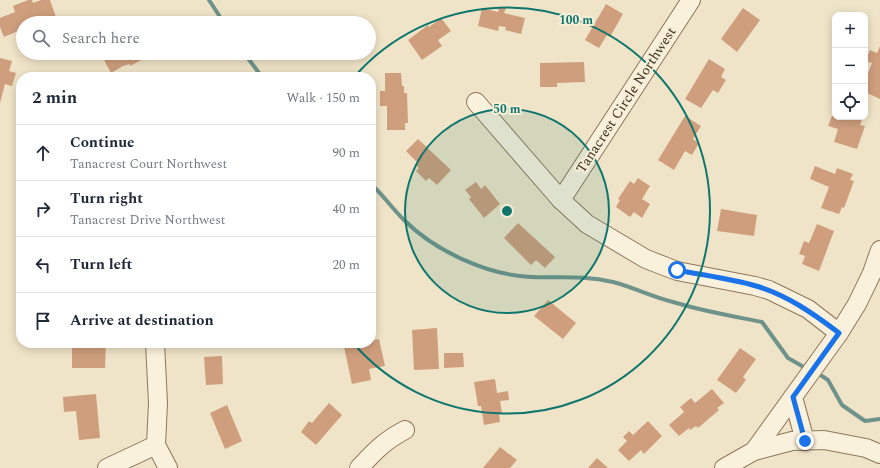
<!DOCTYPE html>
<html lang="en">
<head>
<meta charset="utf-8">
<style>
  :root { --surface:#fff; --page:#f6f6f7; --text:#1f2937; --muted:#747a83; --line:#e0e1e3 }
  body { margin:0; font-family:Spectral,serif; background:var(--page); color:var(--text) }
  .controls { position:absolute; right:12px; top:12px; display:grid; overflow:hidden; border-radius:8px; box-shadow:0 2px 10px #0003 }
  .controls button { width:36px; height:36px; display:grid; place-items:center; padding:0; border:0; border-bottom:1px solid var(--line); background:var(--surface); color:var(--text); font:20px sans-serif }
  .stop { position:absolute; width:12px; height:12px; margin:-9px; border:3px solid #1a73e8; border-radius:50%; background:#fff }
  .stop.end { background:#1a73e8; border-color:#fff; box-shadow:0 1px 4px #0008 }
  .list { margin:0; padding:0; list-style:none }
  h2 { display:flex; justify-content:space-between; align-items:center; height:52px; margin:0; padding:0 16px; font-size:17px }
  h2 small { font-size:13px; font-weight:400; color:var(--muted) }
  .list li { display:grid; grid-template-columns:26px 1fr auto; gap:12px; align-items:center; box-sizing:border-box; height:56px; padding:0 16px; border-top:1px solid var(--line) }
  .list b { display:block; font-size:15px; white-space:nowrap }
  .list p { margin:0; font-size:13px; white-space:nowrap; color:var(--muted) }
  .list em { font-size:13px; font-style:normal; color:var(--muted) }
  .icon { flex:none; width:22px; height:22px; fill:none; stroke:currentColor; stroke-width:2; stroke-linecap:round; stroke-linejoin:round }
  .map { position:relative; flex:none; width:880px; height:468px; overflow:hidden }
  .search { position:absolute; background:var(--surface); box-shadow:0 2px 10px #0003; left:16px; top:16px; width:360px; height:44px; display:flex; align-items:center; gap:10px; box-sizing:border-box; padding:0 14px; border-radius:22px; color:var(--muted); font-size:15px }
  .panel { position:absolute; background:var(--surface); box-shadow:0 2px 10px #0003; left:16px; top:72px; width:360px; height:276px; border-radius:16px }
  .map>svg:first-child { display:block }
</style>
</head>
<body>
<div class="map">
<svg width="880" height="468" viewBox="0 0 880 468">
  <rect width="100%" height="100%" fill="#f0e4c8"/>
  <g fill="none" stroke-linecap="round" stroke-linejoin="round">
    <g stroke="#6f938a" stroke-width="4">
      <polyline points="209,0 224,23"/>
      <polyline points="244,53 262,77"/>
      <path d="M371 184C383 195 392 208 404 220 435 251 487 275 531 277 559 278 584 275 613 282 633 287 652 297 673 302 702 311 732 316 762 322L788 358 802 366"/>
      <polyline points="822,376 828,380 842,405 865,421 880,419"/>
    </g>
  </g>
  <g fill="#cf9f7d">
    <polygon points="28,0 32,0 33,3 41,0 50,0 56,17 40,23 23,23 23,29 4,37 0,27 0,18 15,12 13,6"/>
    <polygon points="606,4 623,14 610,37 607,35 599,48 585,40"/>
    <polygon points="499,7 506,8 504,13 525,18 521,34 505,30 506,27 499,26 498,31 478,26 482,8 498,12"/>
    <polygon points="743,8 760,20 737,52 721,39"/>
    <polygon points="441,18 451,31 438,40 442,46 422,60 408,40 428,25 429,27"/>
    <polygon points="880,46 880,99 865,92 865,81 872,63 865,61 870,50 877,53"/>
    <polygon points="107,53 155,53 130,66 130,64 123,66 111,73 102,56"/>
    <polygon points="0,58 12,61 9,71 16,73 12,86 5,84 0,103"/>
    <polygon points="709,59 725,69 721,77 726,80 718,93 713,90 701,108 685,99"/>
    <polygon points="584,62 585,82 557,83 557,87 540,87 540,63"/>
    <polygon points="385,73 401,73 402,86 404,86 404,93 407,93 408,123 405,123 405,130 387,130 387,106 380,106 380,91 385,91"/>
    <polygon points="685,116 701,126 693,139 699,143 692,155 685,151 674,170 658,160"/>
    <polygon points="832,116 843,119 843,117 863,117 860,125 865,126 857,149 834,142 838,129 828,126"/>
    <polygon points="418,139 451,170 437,185 429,178 426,181 416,171 419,168 416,165 418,163 406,151"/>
    <polygon points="815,166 835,174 837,168 853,174 850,180 854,181 844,208 842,207 839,214 821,208 829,187 810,179"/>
    <polygon points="638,178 650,186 642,199 650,204 642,218 634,212 630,217 616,207 620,200 618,199 630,181 634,184"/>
    <polygon points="476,182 481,189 485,185 500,204 484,218 469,199 471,197 465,190"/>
    <polygon points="721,209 757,215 754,236 717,231"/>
    <polygon points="518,223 555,257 545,268 536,260 531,265 504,238"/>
    <polygon points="817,224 834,231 819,271 802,264 805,256 799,254 804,241 809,243"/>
    <polygon points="548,300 576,323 563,339 534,316"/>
    <polygon points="437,328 439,369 414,370 412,330"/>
    <polygon points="379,339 385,366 369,369 371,380 352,384 344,347 361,343 371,343 371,341"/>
    <polygon points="72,343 106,343 105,368 72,368"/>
    <polygon points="740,348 756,359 743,377 746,380 736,393 717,380"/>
    <polygon points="444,353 463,353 464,367 444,368"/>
    <polygon points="222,356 223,384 206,385 204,357"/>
    <polygon points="495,379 497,393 508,391 509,400 500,401 502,413 499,413 500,422 484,425 481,406 478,406 474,382"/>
    <polygon points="712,389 724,403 717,408 719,410 698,428 696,426 690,430 689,428 679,436 669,425 684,412 680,407 691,398 695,403"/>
    <polygon points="96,394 100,438 79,440 76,411 64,412 63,397"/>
    <polygon points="329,403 342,415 316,445 301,432 309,421 312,423"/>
    <polygon points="227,405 242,441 225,449 210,413"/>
    <polygon points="648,421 662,436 644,454 641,450 629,461 618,450 627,441 623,437 629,431 633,435"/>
    <polygon points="500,447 517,460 510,468 483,468"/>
    <polygon points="597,458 608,468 588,468"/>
  </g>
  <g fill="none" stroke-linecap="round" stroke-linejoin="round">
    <g stroke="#8d765c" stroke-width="20">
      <g id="minor">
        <polyline points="476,102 561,200 587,224 646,259 677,271 755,286 769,290 808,309 839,333"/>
        <polyline points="561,200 691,0"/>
        <polyline points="155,343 158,403 156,445 168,468"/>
        <polyline points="793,397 805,441"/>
        <polyline points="754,451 839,333 857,304 872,273 880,250"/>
        <polyline points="107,468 156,445"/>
        <path d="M359 468C375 451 384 441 405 430"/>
        <polyline points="724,468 754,451 792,441 824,440 866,448 880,454"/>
      </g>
    </g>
    <use href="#minor" stroke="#faf1dc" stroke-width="18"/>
  </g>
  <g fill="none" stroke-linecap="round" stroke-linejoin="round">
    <path stroke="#1a73e8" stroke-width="5" d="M677 270C702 275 732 279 756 286 787 295 814 314 839 333L793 397 805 441"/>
  </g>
  <circle cx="507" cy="211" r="102" fill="#0f766e" fill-opacity=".12"/>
  <g fill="none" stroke="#0f766e" stroke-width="2">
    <circle cx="507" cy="211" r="102"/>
    <path d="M355 76A203 203 0 1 1 354 344"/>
  </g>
  <g text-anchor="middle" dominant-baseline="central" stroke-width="4" stroke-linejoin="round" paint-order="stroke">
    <g font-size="14" fill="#3d2e20" stroke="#f7eed8">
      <text transform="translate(626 100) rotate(-57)">Tanacrest Circle Northwest</text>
    </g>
  </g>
  <circle cx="507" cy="211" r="6" fill="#0f766e" stroke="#f7eed8" stroke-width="2"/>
  <g font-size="12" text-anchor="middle" font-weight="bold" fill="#0f766e" stroke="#f7eed8" stroke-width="4" stroke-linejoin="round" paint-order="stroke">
    <text x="576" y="24">100 m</text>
    <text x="507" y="113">50 m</text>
  </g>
</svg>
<div class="controls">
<button>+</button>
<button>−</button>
<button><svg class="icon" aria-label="locate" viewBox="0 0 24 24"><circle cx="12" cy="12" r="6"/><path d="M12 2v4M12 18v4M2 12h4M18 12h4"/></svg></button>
</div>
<div class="stop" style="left:677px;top:270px"></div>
<div class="stop end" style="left:805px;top:441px"></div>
<div class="search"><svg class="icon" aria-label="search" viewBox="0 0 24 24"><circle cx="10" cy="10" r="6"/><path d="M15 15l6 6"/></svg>Search here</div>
<section class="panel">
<h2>2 min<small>Walk · 150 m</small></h2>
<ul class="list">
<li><svg class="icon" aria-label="ahead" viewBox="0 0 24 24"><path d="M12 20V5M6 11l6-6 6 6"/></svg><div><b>Continue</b><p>Tanacrest Court Northwest</p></div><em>90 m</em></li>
<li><svg class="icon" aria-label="right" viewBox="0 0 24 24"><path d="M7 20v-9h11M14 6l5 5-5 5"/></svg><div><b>Turn right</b><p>Tanacrest Drive Northwest</p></div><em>40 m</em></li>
<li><svg class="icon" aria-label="left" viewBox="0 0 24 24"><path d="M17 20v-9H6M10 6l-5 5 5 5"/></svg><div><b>Turn left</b></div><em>20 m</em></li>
<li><svg class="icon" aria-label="arrive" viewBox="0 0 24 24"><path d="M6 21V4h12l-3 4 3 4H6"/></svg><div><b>Arrive at destination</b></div></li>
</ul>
</section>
</div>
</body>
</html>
